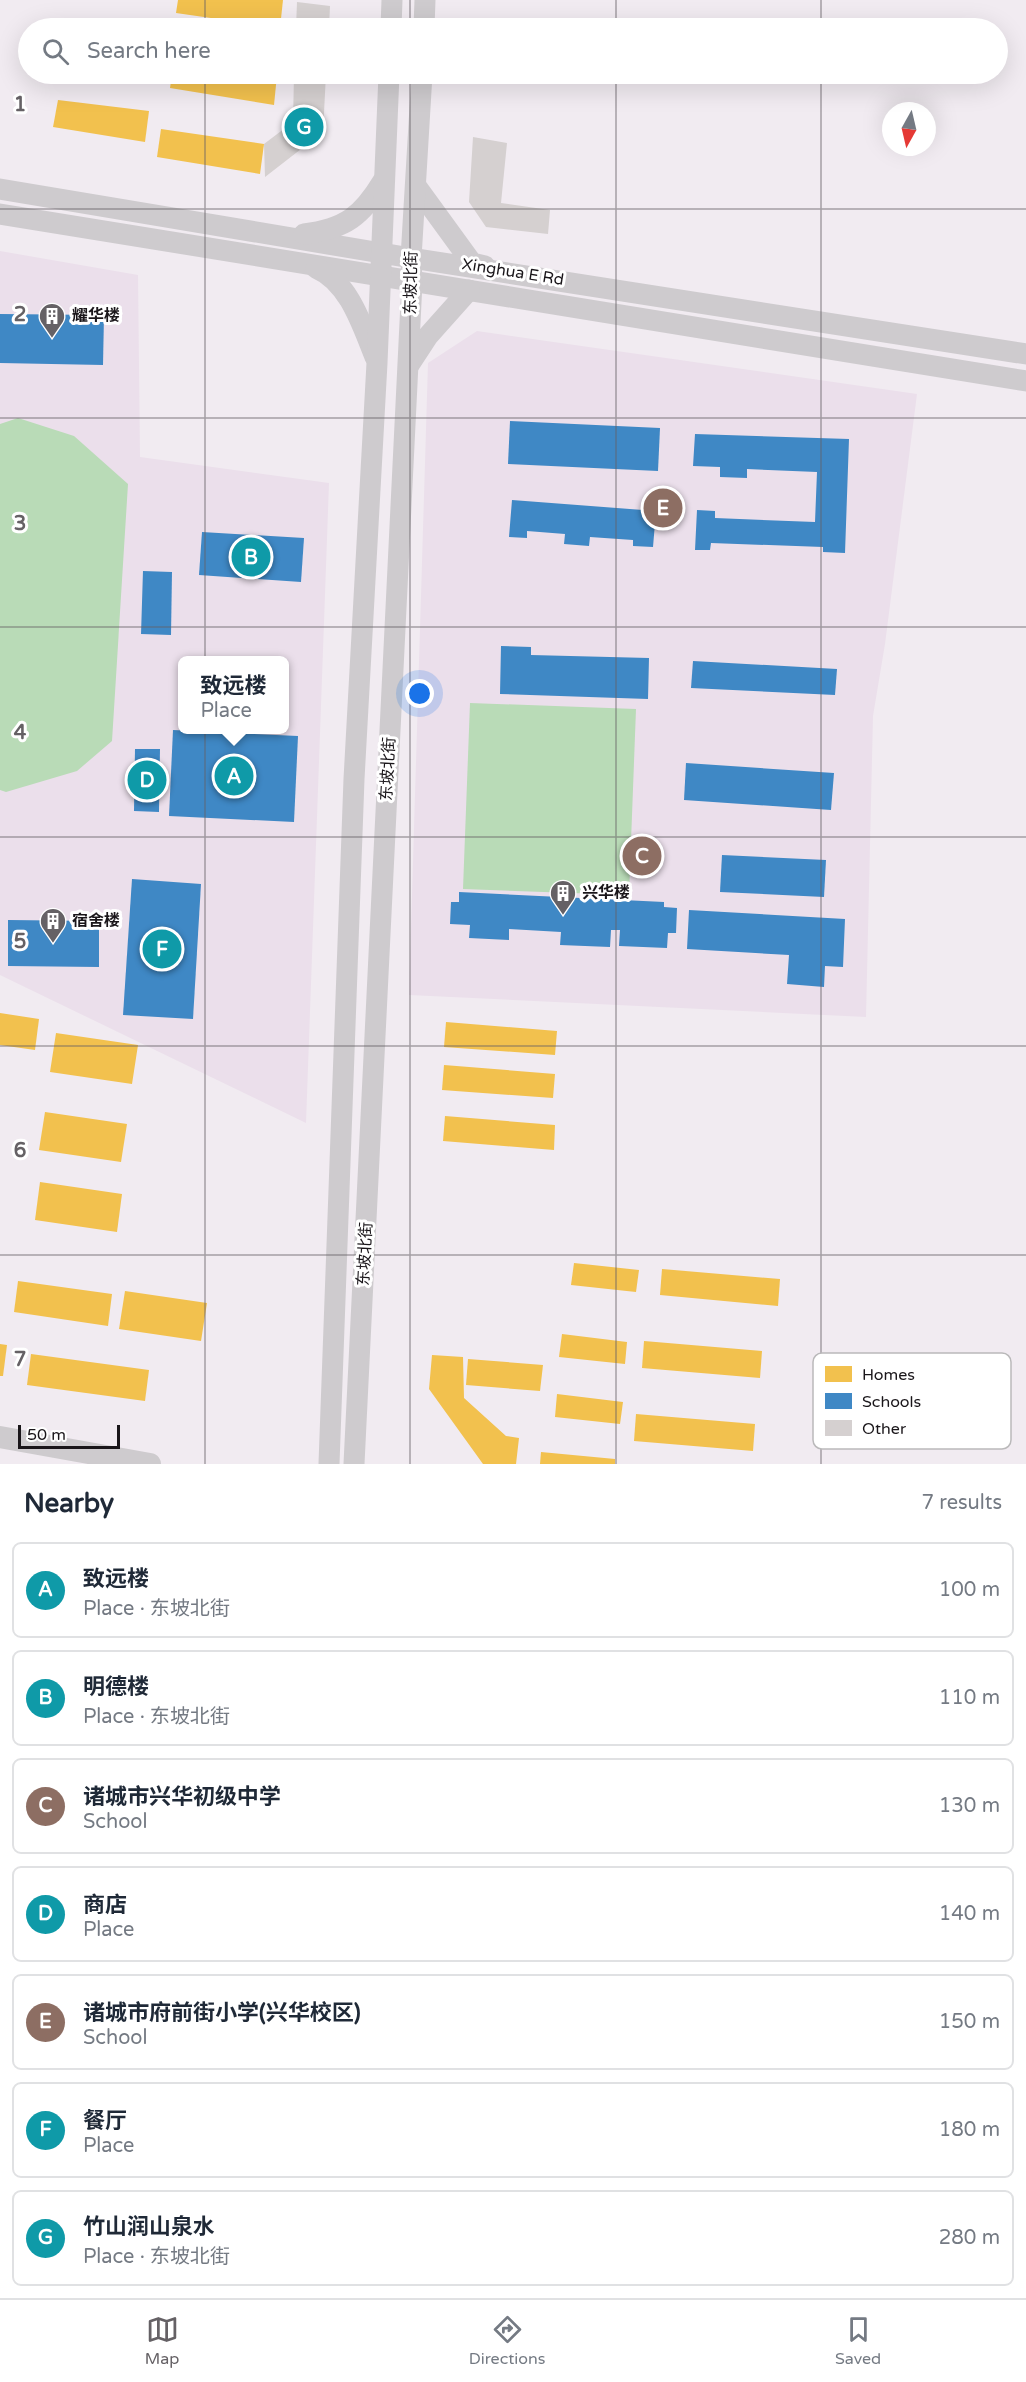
<!DOCTYPE html>
<html lang="en">
<head>
<meta charset="utf-8">
<style>
  :root { --surface:#fff; --page:#f6f6f7; --text:#1f2937; --muted:#747a83; --line:#e0e1e3; --accent:#656165 }
  body { margin:0; font-family:"Varela Round","Noto Sans SC",sans-serif; background:var(--page); color:var(--text) }
  .compass { position:absolute; left:882px; top:102px; width:54px; height:54px; border-radius:50%; background:var(--surface); box-shadow:0 6px 24px #0002; rotate:188deg }
  .scale { position:absolute; left:18px; bottom:15px; width:102px; box-sizing:border-box; padding-left:6px; border:3px solid #1a161a; border-top:0; font-size:16px; line-height:21px; white-space:nowrap; color:#1a161a; -webkit-text-stroke:4px #fff; paint-order:stroke }
  .you { position:absolute; left:420px; top:694px; width:21px; height:21px; margin:-15px; border:4px solid #fff; border-radius:50%; background:#1a73e8; box-shadow:0 0 0 9px #1a73e833 }
  .badge { display:grid; place-items:center; width:39px; height:39px; border-radius:50%; background:var(--accent); color:#fff; font-size:20px; font-weight:700 }
  .pin { position:absolute; translate:-50% -50%; border:3px solid #fff; box-shadow:0 2px 6px #0006 }
  .popup { position:absolute; left:178px; top:656px; width:111px; height:78px; box-sizing:border-box; display:grid; place-content:center; border-radius:9px; background:var(--surface); filter:drop-shadow(0 2px 4px #0005); font-size:20px; white-space:nowrap; color:var(--muted) }
  .popup b { font-size:22px; color:var(--text) }
  .popup::after { content:''; position:absolute; left:50%; top:100%; margin-left:-12px; border:12px solid transparent; border-top-color:var(--surface) }
  .list { margin:0; padding:0; list-style:none }
  h2 { display:flex; justify-content:space-between; align-items:center; height:78px; margin:0; padding:0 24px; font-size:26px }
  h2 small { font-size:20px; font-weight:400; color:var(--muted) }
  .list li { display:grid; grid-template-columns:39px 1fr auto; gap:18px; align-items:center; box-sizing:border-box; height:96px; margin:0 12px 12px; padding:0 12px; border:2px solid var(--line); border-radius:9px }
  .list b { display:block; font-size:22px; white-space:nowrap }
  .list p { margin:0; font-size:20px; white-space:nowrap; color:var(--muted) }
  .list em { font-size:20px; font-style:normal; color:var(--muted) }
  .icon { flex:none; width:33px; height:33px; fill:none; stroke:currentColor; stroke-width:2; stroke-linecap:round; stroke-linejoin:round }
  .map { position:relative; flex:none; width:1026px; height:1464px; overflow:hidden }
  .search { position:absolute; background:var(--surface); box-shadow:0 6px 24px #0002; left:18px; right:18px; top:18px; height:66px; display:flex; align-items:center; gap:15px; box-sizing:border-box; padding:0 21px; border-radius:33px; color:var(--muted); font-size:22px }
  .sheet { height:834px; background:var(--surface) }
  nav { display:flex; justify-content:space-around; align-items:center; box-sizing:border-box; height:84px; border-top:2px solid var(--line); background:var(--surface); font-size:16px; color:var(--muted) }
  nav a { display:grid; justify-items:center; gap:3px }
  nav .on { color:var(--accent) }
  .map>svg:first-child { display:block }
</style>
</head>
<body>
<div class="map">
<svg width="1026" height="1464" viewBox="0 0 1026 1464">
  <rect width="100%" height="100%" fill="#f1ebf1"/>
  <g fill="#ebdfeb" fill-rule="evenodd">
    <path d="M0 251 138 275 140 457 329 483 306 1123 0 975ZM183 660H285V730H183Z"/>
    <polygon points="477,331 917,394 885,644 873,716 866,1017 409,995 428,363"/>
  </g>
  <g fill="#b9dbb7">
    <polygon points="18,418 74,436 128,484 112,741 77,771 6,792 0,790 0,424"/>
    <polygon points="470,703 636,709 629,895 463,889"/>
  </g>
  <g fill="#f2c14e">
    <polygon points="178,0 283,0 280,28 176,13"/>
    <polygon points="172,74 277,75 274,105 170,88"/>
    <polygon points="58,100 149,111 145,142 53,127"/>
    <polygon points="161,129 264,144 260,174 157,157"/>
    <polygon points="0,1013 39,1019 35,1050 0,1045"/>
    <polygon points="446,1022 557,1031 555,1055 444,1047"/>
    <polygon points="56,1033 138,1045 132,1084 50,1072"/>
    <polygon points="444,1065 555,1074 553,1098 442,1090"/>
    <polygon points="45,1112 127,1124 121,1162 39,1150"/>
    <polygon points="445,1116 555,1125 554,1150 443,1141"/>
    <polygon points="40,1182 122,1194 117,1232 35,1220"/>
    <polygon points="574,1263 639,1270 636,1292 571,1285"/>
    <polygon points="662,1269 780,1279 778,1306 660,1295"/>
    <polygon points="18,1281 112,1294 108,1326 14,1312"/>
    <polygon points="125,1291 207,1303 201,1341 119,1329"/>
    <polygon points="562,1334 627,1342 625,1364 559,1357"/>
    <polygon points="644,1341 762,1351 760,1378 642,1368"/>
    <polygon points="0,1344 7,1345 3,1376 0,1376"/>
    <polygon points="31,1354 149,1370 145,1401 27,1385"/>
    <polygon points="432,1355 463,1357 464,1398 506,1436 519,1438 516,1464 483,1464 429,1389"/>
    <polygon points="468,1359 543,1365 540,1391 466,1385"/>
    <polygon points="557,1394 623,1402 620,1424 555,1417"/>
    <polygon points="636,1414 755,1424 753,1451 634,1441"/>
    <polygon points="541,1452 615,1459 615,1464 540,1464"/>
  </g>
  <g fill="#3f88c5">
    <polygon points="0,314 104,315 103,365 0,363"/>
    <polygon points="510,421 660,428 658,471 508,464"/>
    <polygon points="695,434 849,439 845,553 823,552 823,547 711,543 710,550 695,550 697,510 715,511 715,518 815,522 817,472 747,469 747,478 720,477 720,467 693,466"/>
    <polygon points="512,500 656,511 653,547 633,546 633,540 590,537 589,546 564,544 565,534 527,531 527,538 509,537"/>
    <polygon points="202,532 304,538 301,582 199,575"/>
    <polygon points="143,571 172,572 171,635 141,634"/>
    <polygon points="501,646 531,647 531,655 649,658 648,699 500,694"/>
    <polygon points="693,661 837,669 835,695 691,688"/>
    <polygon points="173,730 298,736 294,822 169,816"/>
    <polygon points="135,749 160,749 159,812 134,811"/>
    <polygon points="686,763 834,773 831,810 684,800"/>
    <polygon points="722,855 826,860 824,897 720,892"/>
    <polygon points="132,879 201,884 193,1019 123,1015"/>
    <polygon points="459,892 664,902 664,907 677,908 676,933 668,933 667,948 619,946 620,930 611,930 610,947 560,945 561,932 509,929 509,940 469,938 470,925 450,924 451,902 459,902"/>
    <polygon points="689,910 845,919 843,967 825,966 824,987 787,984 789,955 687,949"/>
    <polygon points="8,920 99,921 99,967 8,966"/>
  </g>
  <g fill="#d5d0d0">
    <polygon points="297,2 330,6 329,28 296,28"/>
    <polygon points="294,74 326,74 323,132 265,177 264,144 293,122"/>
    <polygon points="473,137 507,143 501,203 550,210 548,234 486,227 469,202"/>
  </g>
  <g fill="none" stroke-linecap="round" stroke-linejoin="round">
    <g stroke="#cecbce" stroke-width="21">
      <polyline points="391,28 392,0"/>
      <polyline points="424,28 425,0"/>
      <polyline points="416,186 472,263 485,266"/>
      <polyline points="0,189 411,258 1026,354"/>
      <polyline points="0,214 1026,381"/>
      <path d="M304 234C345 229 362 216 383 181"/>
      <path d="M316 268C349 282 362 325 375 357"/>
      <polyline points="409,365 428,336 469,290"/>
      <polyline points="329,1464 354,779 377,363 389,74"/>
      <polyline points="354,1464 412,282 411,258 422,74"/>
    </g>
    <polyline stroke="#cecbce" stroke-width="22" points="0,1437 150,1464"/>
  </g>
  <path fill="none" stroke="#656165" stroke-width="1.5" stroke-opacity="0.55" d="M205 0V28M410 0V28M616 0V28M821 0V28M205 74V1464M410 74V1464M616 74V1464M821 74V1464M0 209H1026M0 418H1026M0 627H1026M0 837H1026M0 1046H1026M0 1255H1026"/>
  <defs>
    <g id="building-pin" transform="scale(1.35)"><path d="M0 17L-7.5 6A9.5 9.5 0 1 1 7.5 6Z" fill="#656165" stroke="#fff"/><path d="M-4-6H4V6H1V3H-1V6H-4ZM-2.5-4.3h1.7v1.8h-1.7ZM.8-4.3h1.7v1.8H.8ZM-2.5-1h1.7V.8h-1.7ZM.8-1h1.7V.8H.8Z" fill="#fff"/></g>
  </defs>
  <g fill-rule="evenodd">
    <use href="#building-pin" x="52" y="316"/>
    <use href="#building-pin" x="563" y="893"/>
    <use href="#building-pin" x="53" y="921"/>
  </g>
  <g text-anchor="middle" dominant-baseline="central" stroke-width="6" stroke-linejoin="round" paint-order="stroke">
    <g font-size="16" fill="#1a161a" stroke="#fff">
      <text transform="translate(513 272) rotate(9)">Xinghua E Rd</text>
      <text transform="translate(411 283) rotate(-89)">东坡北街</text>
      <text transform="translate(388 769) rotate(-87)">东坡北街</text>
      <text transform="translate(365 1254) rotate(-87)">东坡北街</text>
    </g>
    <g font-size="16" font-weight="bold" fill="#1a161a" stroke="#fff" text-anchor="start">
      <text x="72" y="316">耀华楼</text>
      <text x="582" y="893">兴华楼</text>
      <text x="72" y="921">宿舍楼</text>
    </g>
  </g>
  <rect x="813" y="1353" width="198" height="96" rx="9" fill="#fff" stroke="#bab9ba" stroke-width="1.5"/>
  <rect x="825" y="1366" width="27" height="16" fill="#f2c14e"/>
  <rect x="825" y="1393" width="27" height="16" fill="#3f88c5"/>
  <rect x="825" y="1420" width="27" height="16" fill="#d5d0d0"/>
  <g font-size="16" fill="#1a161a">
    <text x="862" y="1380">Homes</text>
    <text x="862" y="1407">Schools</text>
    <text x="862" y="1434">Other</text>
  </g>
  <g font-size="20" text-anchor="middle" font-weight="bold" fill="#656165" stroke="#fff" stroke-width="6" stroke-linejoin="round" paint-order="stroke">
    <text x="20" y="111">1</text>
    <text x="20" y="321">2</text>
    <text x="20" y="530">3</text>
    <text x="20" y="739">4</text>
    <text x="20" y="948">5</text>
    <text x="20" y="1157">6</text>
    <text x="20" y="1366">7</text>
  </g>
</svg>
<svg class="compass" viewBox="-18 -18 36 36"><path d="M0-13l5 13h-10z" fill="#e53935"/><path d="M0 13l5-13h-10z" fill="#747a83"/></svg>
<div class="scale">50 m</div>
<div class="you"></div>
<div class="pin badge" style="left:234px;top:776px;background:#0f9aa8">A</div>
<div class="popup"><b>致远楼</b>Place</div>
<div class="pin badge" style="left:251px;top:557px;background:#0f9aa8">B</div>
<div class="pin badge" style="left:642px;top:856px;background:#8d6e63">C</div>
<div class="pin badge" style="left:147px;top:780px;background:#0f9aa8">D</div>
<div class="pin badge" style="left:663px;top:508px;background:#8d6e63">E</div>
<div class="pin badge" style="left:162px;top:949px;background:#0f9aa8">F</div>
<div class="pin badge" style="left:304px;top:127px;background:#0f9aa8">G</div>
<div class="search"><svg class="icon" aria-label="search" viewBox="0 0 24 24"><circle cx="10" cy="10" r="6"/><path d="M15 15l6 6"/></svg>Search here</div>
</div>
<section class="sheet">
<h2>Nearby<small>7 results</small></h2>
<ul class="list">
<li><span class="badge" style="background:#0f9aa8">A</span><div><b>致远楼</b><p>Place · 东坡北街</p></div><em>100 m</em></li>
<li><span class="badge" style="background:#0f9aa8">B</span><div><b>明德楼</b><p>Place · 东坡北街</p></div><em>110 m</em></li>
<li><span class="badge" style="background:#8d6e63">C</span><div><b>诸城市兴华初级中学</b><p>School</p></div><em>130 m</em></li>
<li><span class="badge" style="background:#0f9aa8">D</span><div><b>商店</b><p>Place</p></div><em>140 m</em></li>
<li><span class="badge" style="background:#8d6e63">E</span><div><b>诸城市府前街小学(兴华校区)</b><p>School</p></div><em>150 m</em></li>
<li><span class="badge" style="background:#0f9aa8">F</span><div><b>餐厅</b><p>Place</p></div><em>180 m</em></li>
<li><span class="badge" style="background:#0f9aa8">G</span><div><b>竹山润山泉水</b><p>Place · 东坡北街</p></div><em>280 m</em></li>
</ul>
</section>
<nav>
<a class="on"><svg class="icon" aria-label="map" viewBox="0 0 24 24"><path d="M3 6l6-2 6 2 6-2v14l-6 2-6-2-6 2zM9 4v14M15 6v14"/></svg>Map</a>
<a><svg class="icon" aria-label="directions" viewBox="0 0 24 24"><path d="M12 3l9 9-9 9-9-9zM9 14v-3h6M13 9l2 2-2 2"/></svg>Directions</a>
<a><svg class="icon" aria-label="saved" viewBox="0 0 24 24"><path d="M7 4h10v16l-5-4-5 4z"/></svg>Saved</a>
</nav>
</body>
</html>
